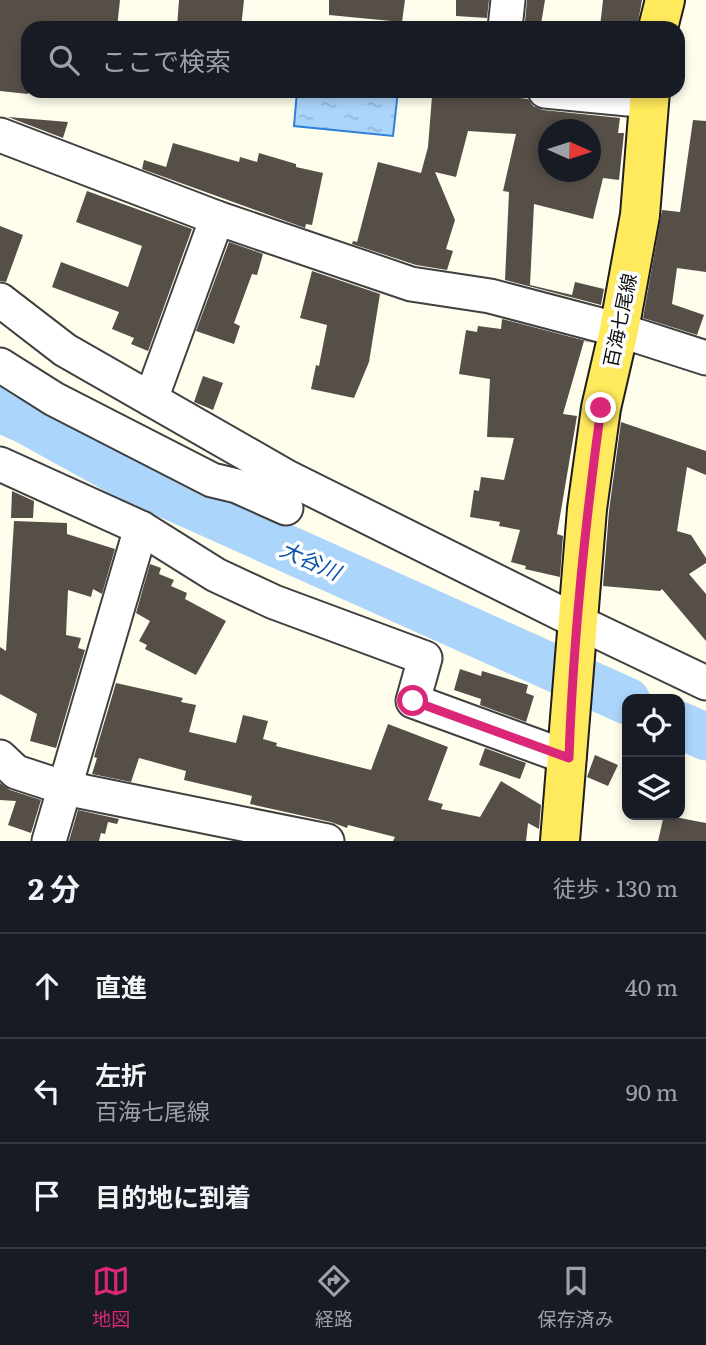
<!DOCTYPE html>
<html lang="ja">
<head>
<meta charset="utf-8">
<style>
  :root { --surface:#171b24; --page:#20242c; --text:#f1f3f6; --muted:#9ea1a6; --line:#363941; --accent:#db2777 }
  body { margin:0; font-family:Literata,"Noto Sans JP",serif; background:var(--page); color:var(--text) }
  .controls { position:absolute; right:21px; bottom:21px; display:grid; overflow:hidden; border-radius:14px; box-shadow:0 4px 10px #0003 }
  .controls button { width:63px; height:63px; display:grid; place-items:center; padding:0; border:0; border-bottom:2px solid var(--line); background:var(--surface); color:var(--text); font:35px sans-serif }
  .compass { position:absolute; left:538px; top:119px; width:63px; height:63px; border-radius:50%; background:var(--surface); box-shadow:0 4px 10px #0003; rotate:93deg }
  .stop { position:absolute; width:21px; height:21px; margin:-16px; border:5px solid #db2777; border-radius:50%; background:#fff }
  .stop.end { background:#db2777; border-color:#fff; box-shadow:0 2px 7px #0008 }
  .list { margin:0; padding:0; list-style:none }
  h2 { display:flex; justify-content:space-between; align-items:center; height:91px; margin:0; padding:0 28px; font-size:30px }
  h2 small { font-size:23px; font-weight:400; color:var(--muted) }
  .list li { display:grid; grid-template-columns:46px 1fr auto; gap:21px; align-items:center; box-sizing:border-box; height:105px; padding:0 28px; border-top:2px solid var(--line) }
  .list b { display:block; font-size:26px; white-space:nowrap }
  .list p { margin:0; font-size:23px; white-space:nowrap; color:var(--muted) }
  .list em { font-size:23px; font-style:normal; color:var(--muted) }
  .icon { flex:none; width:38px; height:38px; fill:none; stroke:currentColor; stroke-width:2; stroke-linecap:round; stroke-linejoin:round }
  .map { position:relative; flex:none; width:706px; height:841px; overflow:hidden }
  .search { position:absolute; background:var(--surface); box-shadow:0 4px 10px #0003; left:21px; right:21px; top:21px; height:77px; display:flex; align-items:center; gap:18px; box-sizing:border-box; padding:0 24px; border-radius:21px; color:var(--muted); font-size:26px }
  .sheet { height:406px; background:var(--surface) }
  nav { display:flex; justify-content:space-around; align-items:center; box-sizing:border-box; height:98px; border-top:2px solid var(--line); background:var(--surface); font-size:19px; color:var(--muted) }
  nav a { display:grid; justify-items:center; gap:4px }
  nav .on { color:var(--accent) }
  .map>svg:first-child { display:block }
</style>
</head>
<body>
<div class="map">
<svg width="706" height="841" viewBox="0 0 706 841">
  <defs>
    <pattern id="water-ripples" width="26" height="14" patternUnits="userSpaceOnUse" patternTransform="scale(1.75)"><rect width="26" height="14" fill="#acd5fb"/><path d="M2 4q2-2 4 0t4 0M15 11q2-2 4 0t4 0" fill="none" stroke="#93b6d6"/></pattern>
  </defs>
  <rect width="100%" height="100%" fill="#fffdec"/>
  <polygon fill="url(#water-ripples)" stroke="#2e81d8" stroke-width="2" points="297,91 398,91 393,136 294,126"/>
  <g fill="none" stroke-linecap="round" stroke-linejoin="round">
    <g stroke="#acd5fb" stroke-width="47">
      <polyline points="0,409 25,420 130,478 627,701"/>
      <polyline points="680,725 706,737"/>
    </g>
  </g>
  <g fill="#564f48" fill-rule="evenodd">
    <polygon points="0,0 120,0 117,28 28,28 28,94 0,91"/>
    <polygon points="179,0 244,0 241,28 177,28"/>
    <polygon points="329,0 405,0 402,22 329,15"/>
    <polygon points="456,0 489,0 487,18 456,16"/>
    <polygon points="527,0 545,0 541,24 525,22"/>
    <polygon points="603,0 642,0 637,28 600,27"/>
    <path d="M437 91H489L488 94 528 99 533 106 543 110 620 118 618 133H624L619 180 603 178 593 219 534 204 530 285 572 295 575 282 604 289 601 305 505 280 509 192 503 191 516 134 468 131 456 177 435 172 455 220 446 249 453 251 447 270 416 265 352 244 353 241 357 242 378 162 421 173 428 147 432 96H437ZM549 130H591V172H549Z"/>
    <polygon points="8,117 68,122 63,138"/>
    <polygon points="693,120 706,121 706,272 677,268 672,304 704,315 697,335 643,318 662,210 680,212"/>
    <polygon points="173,143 239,162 240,157 257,162 259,153 296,164 296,167 323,173 312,225 306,224 305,228 142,169 144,160 166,167"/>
    <polygon points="87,191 192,229 148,351 131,344 134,338 112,329 119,312 52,287 61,262 128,287 142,246 76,222"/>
    <polygon points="0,226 23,235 6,282 0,281"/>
    <polygon points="229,242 263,254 257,275 252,274 234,323 240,326 234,344 196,331"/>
    <polygon points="312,271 380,294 369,362 354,398 311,389 316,365 319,366 327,325 300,318"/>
    <polygon points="502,319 594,343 584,341 563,414 577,416 557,534 563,536 560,577 525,569 526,566 511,562 520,530 499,526 500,522 470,517 474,490 479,491 481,477 504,480 514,438 487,437 490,379 459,374 466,330 477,332 478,326 501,329"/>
    <polygon points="203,376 223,383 213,410 194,402"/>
    <polygon points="621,422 706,451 706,475 687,467 677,531 691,535 706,558 706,563 689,574 706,594 706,641 662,589 660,591 603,586 609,511"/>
    <polygon points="12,491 34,501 33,518 11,518"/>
    <polygon points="14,521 67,523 67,534 115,549 102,594 93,589 91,597 68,590 66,635 81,638 78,648 85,650 56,748 30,741 37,714 0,694 0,647 6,651"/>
    <polygon points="150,564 161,568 159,574 174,580 171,586 187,593 185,599 226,621 196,675 145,649 147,645 139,641 150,621 136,613"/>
    <polygon points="460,669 481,676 482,671 528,685 526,693 534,696 526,722 480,705 481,699 454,690"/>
    <polygon points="116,683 183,698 181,702 196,705 189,732 236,743 243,715 268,721 263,739 277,743 276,746 371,770 388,724 448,747 428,800 443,804 441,809 480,817 501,781 541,805 539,829 528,823 526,841 393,841 395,837 348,825 347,828 331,822 250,804 252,796 184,780 186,771 139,758 131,782 92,774 97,758 94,757"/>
    <polygon points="485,748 526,763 520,779 479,765"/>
    <polygon points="595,755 618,765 608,786 587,777"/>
    <polygon points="0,783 10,790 41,800 31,833 8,825 16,801 0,800"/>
    <polygon points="78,810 119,819 117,824 108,822 105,834 101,833 99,841 69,841"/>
    <polygon points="664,815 706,823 706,841 658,841"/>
  </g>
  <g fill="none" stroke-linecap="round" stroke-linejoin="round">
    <g stroke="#404040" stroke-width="37">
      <g id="minor">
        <polyline points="505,28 508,0"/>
        <polyline points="545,91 649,101"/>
        <polyline points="0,135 217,218 151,399"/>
        <polyline points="217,218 411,284 490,296 619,330 706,358"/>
        <polyline points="0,300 65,350 287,477 576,621 706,683"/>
        <polyline points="0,365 54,399 212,480 237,486 286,508"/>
        <polyline points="0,464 141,528 216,575 274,602 425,658 413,701 569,758"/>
        <polyline points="0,757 16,772 65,788 327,841"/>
        <polyline points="49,841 141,528"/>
      </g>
    </g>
    <g stroke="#1e1e1e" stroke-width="42">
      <g id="major">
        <polyline points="658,28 665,0"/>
        <polyline points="560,841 587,509 601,408 619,330 640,215 650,91"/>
      </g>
    </g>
    <use href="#minor" stroke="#fff" stroke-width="33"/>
    <use href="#major" stroke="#ffe95c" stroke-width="38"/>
  </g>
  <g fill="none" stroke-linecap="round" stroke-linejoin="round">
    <path stroke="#db2777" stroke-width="9" d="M413 701 569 758C573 640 585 524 601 408"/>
  </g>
  <g text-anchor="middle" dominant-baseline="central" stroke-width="7" stroke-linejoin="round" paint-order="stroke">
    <g font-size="19" fill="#0d0d0d" stroke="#fff">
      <text transform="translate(619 320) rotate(-78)">百海七尾線</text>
    </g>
    <g font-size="21" font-style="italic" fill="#0c53a8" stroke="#fff">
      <text transform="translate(311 559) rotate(24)">大谷川</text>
    </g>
  </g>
</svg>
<div class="controls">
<button><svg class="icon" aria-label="locate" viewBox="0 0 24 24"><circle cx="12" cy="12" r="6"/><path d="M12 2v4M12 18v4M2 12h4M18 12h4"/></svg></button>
<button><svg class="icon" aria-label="layers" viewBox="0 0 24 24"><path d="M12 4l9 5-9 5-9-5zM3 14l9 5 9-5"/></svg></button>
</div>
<svg class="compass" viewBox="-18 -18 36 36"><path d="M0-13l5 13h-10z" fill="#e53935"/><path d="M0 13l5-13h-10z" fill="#9ea1a6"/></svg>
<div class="stop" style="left:413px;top:701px"></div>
<div class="stop end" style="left:601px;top:408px"></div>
<div class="search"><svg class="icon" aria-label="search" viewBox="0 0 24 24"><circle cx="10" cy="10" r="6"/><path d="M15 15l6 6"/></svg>ここで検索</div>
</div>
<section class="sheet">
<h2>2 分<small>徒歩 · 130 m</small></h2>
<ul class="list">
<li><svg class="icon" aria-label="ahead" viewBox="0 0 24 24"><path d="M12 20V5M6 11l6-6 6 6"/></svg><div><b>直進</b></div><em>40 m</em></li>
<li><svg class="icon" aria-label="left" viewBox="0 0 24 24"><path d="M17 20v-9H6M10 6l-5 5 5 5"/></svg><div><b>左折</b><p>百海七尾線</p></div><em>90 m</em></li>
<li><svg class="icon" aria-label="arrive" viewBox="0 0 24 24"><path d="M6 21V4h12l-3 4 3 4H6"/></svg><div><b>目的地に到着</b></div></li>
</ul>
</section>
<nav>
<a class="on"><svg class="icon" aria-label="map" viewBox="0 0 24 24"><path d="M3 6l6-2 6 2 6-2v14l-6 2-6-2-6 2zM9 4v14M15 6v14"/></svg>地図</a>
<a><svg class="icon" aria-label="directions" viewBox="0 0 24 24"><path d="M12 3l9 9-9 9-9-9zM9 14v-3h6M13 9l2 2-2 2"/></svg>経路</a>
<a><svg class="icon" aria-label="saved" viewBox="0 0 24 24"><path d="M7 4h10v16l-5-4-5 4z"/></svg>保存済み</a>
</nav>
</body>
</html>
